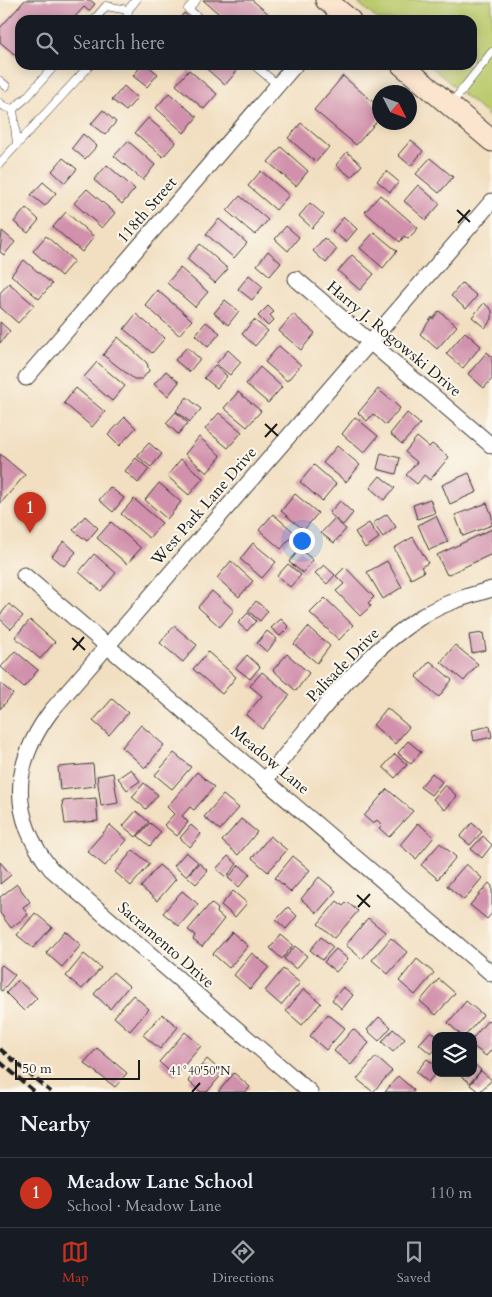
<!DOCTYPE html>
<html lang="en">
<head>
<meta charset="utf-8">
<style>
  :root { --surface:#171b24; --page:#20242c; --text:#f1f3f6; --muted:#9ea1a6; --line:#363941; --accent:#c8321e }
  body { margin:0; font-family:Cardo,serif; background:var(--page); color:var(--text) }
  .controls { position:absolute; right:15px; bottom:15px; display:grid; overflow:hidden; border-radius:10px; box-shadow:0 2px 12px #0003 }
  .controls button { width:45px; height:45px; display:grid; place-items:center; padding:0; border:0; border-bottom:1px solid var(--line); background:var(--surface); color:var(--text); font:25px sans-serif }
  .compass { position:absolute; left:372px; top:85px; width:45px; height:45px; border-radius:50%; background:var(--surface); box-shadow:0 2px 12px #0003; rotate:132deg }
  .scale { position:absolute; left:15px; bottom:12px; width:125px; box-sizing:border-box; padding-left:5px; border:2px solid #1c1c1c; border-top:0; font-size:14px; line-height:18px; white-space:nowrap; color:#1c1c1c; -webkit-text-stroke:4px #fbf7ec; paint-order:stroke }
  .you { position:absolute; left:301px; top:540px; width:18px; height:18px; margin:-12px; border:4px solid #fff; border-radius:50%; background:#1a73e8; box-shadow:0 0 0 8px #1a73e833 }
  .badge { display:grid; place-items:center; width:32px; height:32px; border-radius:50%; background:var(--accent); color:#fff; font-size:16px; font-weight:700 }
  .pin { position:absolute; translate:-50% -41px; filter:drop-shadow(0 1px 2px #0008) }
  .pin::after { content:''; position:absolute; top:26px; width:18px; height:15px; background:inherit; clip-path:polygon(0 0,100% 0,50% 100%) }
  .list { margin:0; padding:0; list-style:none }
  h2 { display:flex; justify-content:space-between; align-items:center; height:65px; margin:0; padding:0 20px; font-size:21px }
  h2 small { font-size:16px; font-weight:400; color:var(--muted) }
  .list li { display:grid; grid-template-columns:32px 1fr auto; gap:15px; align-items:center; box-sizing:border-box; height:70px; padding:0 20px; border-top:1px solid var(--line) }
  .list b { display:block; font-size:19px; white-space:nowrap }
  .list p { margin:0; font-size:16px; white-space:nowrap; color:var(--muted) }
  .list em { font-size:16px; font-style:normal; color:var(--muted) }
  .icon { flex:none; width:28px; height:28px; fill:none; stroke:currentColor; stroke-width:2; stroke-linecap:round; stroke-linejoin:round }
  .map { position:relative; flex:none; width:492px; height:1092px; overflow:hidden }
  .search { position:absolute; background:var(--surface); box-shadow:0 2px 12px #0003; left:15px; right:15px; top:15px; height:55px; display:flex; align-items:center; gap:12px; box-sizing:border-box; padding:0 18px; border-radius:15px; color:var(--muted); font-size:19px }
  .sheet { height:135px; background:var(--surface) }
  nav { display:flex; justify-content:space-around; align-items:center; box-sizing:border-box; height:70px; border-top:1px solid var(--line); background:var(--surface); font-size:14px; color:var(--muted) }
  nav a { display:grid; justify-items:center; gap:2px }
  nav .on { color:var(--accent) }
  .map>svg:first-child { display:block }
</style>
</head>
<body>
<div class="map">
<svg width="492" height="1092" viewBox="0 0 492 1092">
  <rect width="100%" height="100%" fill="#fbf7ec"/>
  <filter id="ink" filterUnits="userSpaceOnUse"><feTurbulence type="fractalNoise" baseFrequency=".02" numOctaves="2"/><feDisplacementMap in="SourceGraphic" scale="10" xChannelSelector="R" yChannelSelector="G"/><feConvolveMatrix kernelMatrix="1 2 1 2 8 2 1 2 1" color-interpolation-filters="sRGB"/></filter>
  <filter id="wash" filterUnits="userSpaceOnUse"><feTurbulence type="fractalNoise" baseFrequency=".0096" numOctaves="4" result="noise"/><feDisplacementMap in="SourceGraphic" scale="20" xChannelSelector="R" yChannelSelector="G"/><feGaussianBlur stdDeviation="1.12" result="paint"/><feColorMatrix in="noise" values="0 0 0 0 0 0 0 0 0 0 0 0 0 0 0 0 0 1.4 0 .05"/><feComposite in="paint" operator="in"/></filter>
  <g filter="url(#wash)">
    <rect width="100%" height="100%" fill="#f2dfc1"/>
    <polygon fill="#bbca6d" stroke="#6c7344" points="355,0 492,0 492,119 429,65 472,65 472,20 378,20"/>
    <g id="blocks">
      <g fill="#d191ac">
        <polygon points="25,0 90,0 95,4 89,11 84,7 72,20 20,20 20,59 0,42 0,28"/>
        <polygon points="203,0 252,0 276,20 226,20"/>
        <polygon points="184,13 191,20 178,20"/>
        <polygon points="142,65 147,65 158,74 147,87 133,76"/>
        <polygon points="202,65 232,65 238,70 225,85"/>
        <polygon points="189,70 217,94 204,109 176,85"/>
        <polygon points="343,76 380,108 380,118 356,145 314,110"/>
        <polygon points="124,86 137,98 126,111 112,100"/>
        <polygon points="169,93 197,117 184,133 156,108"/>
        <polygon points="103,110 116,122 105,135 91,124"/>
        <polygon points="148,118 176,142 163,157 135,133"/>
        <polygon points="301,123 329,147 316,162 288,138"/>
        <polygon points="83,134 97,146 85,159 72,148"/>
        <polygon points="411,140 423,151 411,166 398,155"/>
        <polygon points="128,141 155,165 143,180 114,156"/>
        <polygon points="281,147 308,171 296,186 268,162"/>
        <polygon points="347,152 362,165 351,177 336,165"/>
        <polygon points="63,158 77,169 65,183 52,171"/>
        <polygon points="430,158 453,177 439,193 416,174"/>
        <polygon points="107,165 135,189 122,204 94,180"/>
        <polygon points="261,171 289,195 276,210 248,186"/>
        <polygon points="386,171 399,182 390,192 377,181"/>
        <polygon points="43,182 56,193 45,206 31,195"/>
        <polygon points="418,185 440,204 426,220 404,201"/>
        <polygon points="87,189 115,213 102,228 74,203"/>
        <polygon points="380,195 418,228 408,239 404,236 400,242 365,212"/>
        <polygon points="240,196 268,220 255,235 227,211"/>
        <polygon points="310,203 324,215 312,228 299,216"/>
        <polygon points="26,208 39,220 28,233 14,222"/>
        <polygon points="66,212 94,237 82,252 53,227"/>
        <polygon points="344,217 357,229 346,242 332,231"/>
        <polygon points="219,219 247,243 234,258 206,234"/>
        <polygon points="286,226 299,237 288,251 275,239"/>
        <polygon points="2,231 15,242 4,255 0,252"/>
        <polygon points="374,232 397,251 383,268 360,248"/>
        <polygon points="46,236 74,261 61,276 33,251"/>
        <polygon points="324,238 337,249 326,263 313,251"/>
        <polygon points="200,244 228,269 215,283 187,259"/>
        <polygon points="268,251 281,263 270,276 257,265"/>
        <polygon points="352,255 374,274 360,290 338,271"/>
        <polygon points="24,260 52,284 39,299 11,275"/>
        <polygon points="180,268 208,292 195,307 167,283"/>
        <polygon points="249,275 263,287 252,300 238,289"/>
        <polygon points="9,283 34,305 18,323 0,307 0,293"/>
        <polygon points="462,283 477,296 466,309 451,296"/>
        <polygon points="157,290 192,320 179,335 145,305"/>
        <polygon points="225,300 239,311 228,325 214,313"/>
        <polygon points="484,303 492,310 492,319 485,328 472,317"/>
        <polygon points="268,306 274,312 270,315 274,320 268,326 258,316"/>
        <polygon points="439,311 457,326 437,349 420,334 432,317 433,319"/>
        <polygon points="136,314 165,338 152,353 124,329"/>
        <polygon points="293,314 315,333 301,350 279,331"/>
        <polygon points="254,320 268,331 255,346 242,334"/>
        <polygon points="0,322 10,331 0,343"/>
        <polygon points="206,322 220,333 208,347 195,335"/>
        <polygon points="465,332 481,346 463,368 446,354"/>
        <polygon points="118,337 147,363 149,371 142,379 134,379 103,355"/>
        <polygon points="279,346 301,365 287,381 265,362"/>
        <polygon points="187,347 200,359 189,372 175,360"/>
        <polygon points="228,350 241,362 230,375 216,364"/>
        <polygon points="487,352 492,357 492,379 484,388 468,374"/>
        <polygon points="97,362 125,386 112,401 84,377"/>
        <polygon points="215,365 227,376 217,388 204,378"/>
        <polygon points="260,367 282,387 268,403 246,384"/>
        <polygon points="166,371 179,382 168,396 154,384"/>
        <polygon points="76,388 105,412 92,427 64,403"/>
        <polygon points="378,389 400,408 386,425 373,414 367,421 358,413"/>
        <polygon points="238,392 261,411 247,427 224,408"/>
        <polygon points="187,397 201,409 190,422 176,411"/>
        <polygon points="176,412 188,423 178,434 166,423"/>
        <polygon points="219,413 242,432 228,448 205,429"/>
        <polygon points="407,413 420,424 402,444 390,434"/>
        <polygon points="125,417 136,428 119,446 108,435"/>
        <polygon points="355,417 378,436 364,453 342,434"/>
        <polygon points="199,437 221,456 207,473 185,454"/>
        <polygon points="417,437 429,447 432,444 449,457 430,480 424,475 417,484 406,475 417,462 405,452"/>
        <polygon points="149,443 162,454 151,467 137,456"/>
        <polygon points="337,446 360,465 346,482 323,463"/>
        <polygon points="381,453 400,458 396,474 377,469"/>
        <polygon points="0,454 25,475 0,504"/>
        <polygon points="136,458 149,469 138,483 125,471"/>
        <polygon points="181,459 203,478 189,495 167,476"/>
        <polygon points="314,465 336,484 322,501 300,482"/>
        <polygon points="469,473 477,492 450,504 442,485"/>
        <polygon points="380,476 395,488 384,500 370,488"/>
        <polygon points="159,483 181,502 167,519 145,500"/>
        <polygon points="110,487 124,498 113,512 99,500"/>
        <polygon points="295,494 318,513 304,530 281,511"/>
        <polygon points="134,499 162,523 149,538 121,514"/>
        <polygon points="430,499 435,513 417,519 413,505"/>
        <polygon points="340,501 353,513 343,525 329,513"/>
        <polygon points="487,503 492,516 492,525 463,536 455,515"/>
        <polygon points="273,514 295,533 281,549 259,530"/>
        <polygon points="387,514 396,527 383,537 373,523"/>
        <polygon points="85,516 98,528 87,541 73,530"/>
        <polygon points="436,516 448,542 429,550 418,525"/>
        <polygon points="334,519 346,529 334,543 321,533"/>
        <polygon points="111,522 141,548 127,564 97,538"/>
        <polygon points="369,523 379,538 365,548 355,532"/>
        <polygon points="492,529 492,554 447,575 437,555"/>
        <polygon points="413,537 428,563 421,567 424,572 411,579 394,548"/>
        <polygon points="64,541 76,552 64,566 52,556"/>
        <polygon points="253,543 276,562 262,578 240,559"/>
        <polygon points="300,549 313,560 303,573 289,562"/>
        <polygon points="94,554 116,573 101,591 79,572"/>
        <polygon points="231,561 253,581 239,597 217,578"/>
        <polygon points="387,561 402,587 383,599 367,572"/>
        <polygon points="288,564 301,575 290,587 277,576"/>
        <polygon points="324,565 335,575 327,584 315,573"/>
        <polygon points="345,567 374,597 368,603 371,606 360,616 336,591 344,584 336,576"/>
        <polygon points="212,591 234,610 220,627 198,607"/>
        <polygon points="325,598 353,625 339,640 310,613"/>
        <polygon points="256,601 268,611 260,621 248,611"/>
        <polygon points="9,604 23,616 11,629 0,619 0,615"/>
        <polygon points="248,613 256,621 247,631 238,623"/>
        <polygon points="281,619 289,627 280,636 271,628"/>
        <polygon points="30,620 55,642 40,659 15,637"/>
        <polygon points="174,626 197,645 183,662 160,643"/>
        <polygon points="308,627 330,646 317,663 294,644"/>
        <polygon points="267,631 277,639 267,652 257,643"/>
        <polygon points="483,633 486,650 472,653 469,635"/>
        <polygon points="455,645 478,664 464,681 441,662"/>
        <polygon points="15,651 38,670 24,687 1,667"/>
        <polygon points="208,652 236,677 222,694 193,669"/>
        <polygon points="287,654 309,673 296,691 273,670"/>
        <polygon points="247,655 260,667 250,679 236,668"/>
        <polygon points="430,661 452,680 439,697 416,677"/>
        <polygon points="262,672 290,695 262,729 246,715 262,696 250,686"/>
        <polygon points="0,683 13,694 0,709"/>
        <polygon points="112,699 128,713 109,735 93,721"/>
        <polygon points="387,708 409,727 395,744 373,725"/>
        <polygon points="141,725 164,745 145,768 122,747"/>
        <polygon points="490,726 492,737 474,741 472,730"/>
        <polygon points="408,741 421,752 411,764 398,753"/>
        <polygon points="174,753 191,767 172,789 155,775"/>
        <polygon points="395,754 407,765 395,778 383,767"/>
        <polygon points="93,764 95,786 60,790 58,767"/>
        <polygon points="131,769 140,781 127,790 118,778"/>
        <polygon points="197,772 214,787 194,810 190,807 182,816 188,822 177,836 164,825 174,814 167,807"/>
        <polygon points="113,773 118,803 101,806 97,776"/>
        <polygon points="432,773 442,782 431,795 420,787"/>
        <polygon points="144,783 158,795 146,809 132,797"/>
        <polygon points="445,785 457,796 445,810 433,799"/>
        <polygon points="387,789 413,811 389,837 379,828 382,825 377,820 373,824 364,816"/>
        <polygon points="223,795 239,808 220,830 204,817"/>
        <polygon points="96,798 98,821 65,824 62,801"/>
        <polygon points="136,811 149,822 136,837 123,826"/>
        <polygon points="241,819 257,832 238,855 222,841"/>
        <polygon points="150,823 161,832 150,846 138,836"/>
        <polygon points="418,823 434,837 416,859 400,845"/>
        <polygon points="472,823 482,832 470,845 460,837"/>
        <polygon points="110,825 127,840 105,866 87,851"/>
        <polygon points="191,825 201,834 190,847 180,838"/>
        <polygon points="270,836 287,850 268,872 252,858"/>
        <polygon points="483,836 492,845 482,858 471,849"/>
        <polygon points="440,843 456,857 438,879 421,865"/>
        <polygon points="133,850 150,864 131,886 115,872"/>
        <polygon points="186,852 198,862 186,876 174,866"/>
        <polygon points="228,856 237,864 226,877 216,869"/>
        <polygon points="293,856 310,870 291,892 275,878"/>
        <polygon points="0,862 11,875 0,884"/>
        <polygon points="199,863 208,871 196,884 187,876"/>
        <polygon points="466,864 482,878 464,900 447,886"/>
        <polygon points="159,865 176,879 157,901 141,887"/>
        <polygon points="239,865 250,874 239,887 228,878"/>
        <polygon points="319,877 336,891 317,913 301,899"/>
        <polygon points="489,883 492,886 492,913 487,919 470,905"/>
        <polygon points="17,884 30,902 23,907 28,915 11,928 0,913 0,897"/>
        <polygon points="182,891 198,904 179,926 163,913"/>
        <polygon points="233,891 247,903 235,917 221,905"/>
        <polygon points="337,901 343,906 347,902 358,911 335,938 318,924"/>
        <polygon points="211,903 218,909 217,913 224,919 202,947 193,940 195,935 188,930"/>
        <polygon points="288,907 297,916 286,929 276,920"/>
        <polygon points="35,913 52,927 33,948 17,935"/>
        <polygon points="368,918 385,932 362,959 346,945"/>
        <polygon points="65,931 81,945 62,967 46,953"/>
        <polygon points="232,932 248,946 229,968 213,954"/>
        <polygon points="281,935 293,945 282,959 270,948"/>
        <polygon points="321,937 333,947 322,960 310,950"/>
        <polygon points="391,938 407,952 388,974 372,960"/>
        <polygon points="295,946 307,956 296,969 284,959"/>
        <polygon points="336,949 348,959 336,972 324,962"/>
        <polygon points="252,953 269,967 250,989 234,975"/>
        <polygon points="84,954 101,968 82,989 66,976"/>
        <polygon points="417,959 434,973 415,995 399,981"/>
        <polygon points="2,965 15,975 2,991 0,990 0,967"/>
        <polygon points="283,969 300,983 281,1005 265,991"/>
        <polygon points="113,972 129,986 110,1009 94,994"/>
        <polygon points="439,979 455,993 436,1015 420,1001"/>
        <polygon points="18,980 37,998 24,1011 6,993"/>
        <polygon points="343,987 353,995 342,1009 332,1000"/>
        <polygon points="304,989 321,1003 302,1025 286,1011"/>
        <polygon points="133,995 149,1009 130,1031 114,1017"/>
        <polygon points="466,1001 483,1015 465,1036 462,1036 448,1023"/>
        <polygon points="162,1014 178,1027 160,1049 143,1035"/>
        <polygon points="328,1014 345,1028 326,1050 310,1036"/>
        <polygon points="379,1017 391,1027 379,1041 367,1030"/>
        <polygon points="488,1020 492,1024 492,1049 486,1056 473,1046 473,1038"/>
        <polygon points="353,1029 369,1043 351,1065 334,1051"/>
        <polygon points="393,1029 405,1039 393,1052 382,1042"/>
        <polygon points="431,1031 436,1035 436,1049 431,1054 419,1044"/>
        <polygon points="185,1032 201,1046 175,1076 159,1062"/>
        <polygon points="97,1048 127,1073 115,1087 84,1063"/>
        <polygon points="376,1057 392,1071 373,1092 357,1079"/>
        <polygon points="207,1059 223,1073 207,1092 201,1092 188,1081"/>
        <polygon points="427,1059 436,1066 436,1073 428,1082 416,1072"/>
        <polygon points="473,1063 481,1070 470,1083 458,1073 473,1073"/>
        <polygon points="481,1071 492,1080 479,1092 470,1085"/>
        <polygon points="234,1073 250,1087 246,1092 218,1092"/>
        <polygon points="398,1076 414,1090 413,1092 385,1092"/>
      </g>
    </g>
  </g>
  <g filter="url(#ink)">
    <use href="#blocks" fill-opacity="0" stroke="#3c3935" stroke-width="1"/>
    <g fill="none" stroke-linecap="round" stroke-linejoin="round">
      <g stroke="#3c3935" stroke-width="9">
        <g id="service">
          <polyline points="196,0 188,9 201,20"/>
          <polyline points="94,20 106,6 128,10"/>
          <polyline points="127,20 128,10 136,0"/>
          <polyline points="254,65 278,85"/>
          <polyline points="0,81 6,86"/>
          <polyline points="0,103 5,107 13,109 27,97 55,65"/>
          <polyline points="451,104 492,52"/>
          <polyline points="13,109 17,144"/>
          <polyline points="0,163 90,65"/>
        </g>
      </g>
      <g stroke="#3c3935" stroke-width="17">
        <g id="minor">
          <polyline points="296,279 492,446"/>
          <polyline points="26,378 295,65"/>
          <polyline points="24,575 492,974"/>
          <path d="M266 779C313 722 358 657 421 617 443 603 468 596 492 589"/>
          <path d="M310 1092 51 869C9 816 11 764 52 710L492 201"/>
        </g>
      </g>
      <g stroke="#3c3935" stroke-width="23">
        <g id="secondary">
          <polyline points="326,0 350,20"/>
          <polyline points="402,65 492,141"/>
        </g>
      </g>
      <use href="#service" stroke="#fff" stroke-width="8"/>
      <use href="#minor" stroke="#fff" stroke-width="15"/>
      <use href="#secondary" stroke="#fce5cf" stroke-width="21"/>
      <g stroke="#1c1c1c" stroke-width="4" stroke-dasharray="8 4" stroke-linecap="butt">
        <polyline points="0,1049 51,1092"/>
        <polyline points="0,1062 35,1092"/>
      </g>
    </g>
  </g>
  <path fill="none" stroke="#1c1c1c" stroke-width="2" d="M457 210 470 222M458 223 470 210M265 424 278 436M265 437 277 424M72 638 85 650M73 650 84 637M357 895 370 907M358 907 370 894M192 1092 200 1083"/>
  <g text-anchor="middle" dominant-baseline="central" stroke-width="4" stroke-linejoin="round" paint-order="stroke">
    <g font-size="16" fill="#1c1c1c" stroke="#fbf7ec">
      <text transform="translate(147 210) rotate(-49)">118th Street</text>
      <text transform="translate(394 339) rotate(40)">Harry J. Rogowski Drive</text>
      <text transform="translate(204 506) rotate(-49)">West Park Lane Drive</text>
      <text transform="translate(343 665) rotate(-46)">Palisade Drive</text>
      <text transform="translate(270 760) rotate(40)">Meadow Lane</text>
      <text transform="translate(166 945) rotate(41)">Sacramento Drive</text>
    </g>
  </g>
  <g font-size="12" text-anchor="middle" fill="#1c1c1c" stroke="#fbf7ec" stroke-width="4" stroke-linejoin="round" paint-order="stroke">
    <text x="200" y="1075">41°40'50"N</text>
  </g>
</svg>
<div class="controls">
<button><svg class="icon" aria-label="layers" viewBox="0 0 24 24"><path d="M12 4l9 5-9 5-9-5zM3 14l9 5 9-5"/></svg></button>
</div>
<svg class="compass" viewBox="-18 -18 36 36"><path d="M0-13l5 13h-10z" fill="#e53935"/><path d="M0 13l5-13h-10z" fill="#9ea1a6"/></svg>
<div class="scale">50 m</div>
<div class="you"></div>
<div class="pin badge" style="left:30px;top:533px">1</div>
<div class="search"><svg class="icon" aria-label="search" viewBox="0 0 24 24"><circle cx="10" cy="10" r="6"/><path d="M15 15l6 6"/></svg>Search here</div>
</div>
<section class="sheet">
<h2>Nearby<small></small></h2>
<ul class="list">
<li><span class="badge">1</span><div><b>Meadow Lane School</b><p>School · Meadow Lane</p></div><em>110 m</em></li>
</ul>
</section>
<nav>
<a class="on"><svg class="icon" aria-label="map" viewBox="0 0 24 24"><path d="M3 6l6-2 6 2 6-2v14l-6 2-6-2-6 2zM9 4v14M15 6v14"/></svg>Map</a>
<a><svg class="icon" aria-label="directions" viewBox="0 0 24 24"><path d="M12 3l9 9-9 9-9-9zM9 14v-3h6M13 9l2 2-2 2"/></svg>Directions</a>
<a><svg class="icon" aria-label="saved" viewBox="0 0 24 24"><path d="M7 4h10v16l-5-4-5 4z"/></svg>Saved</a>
</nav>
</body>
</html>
